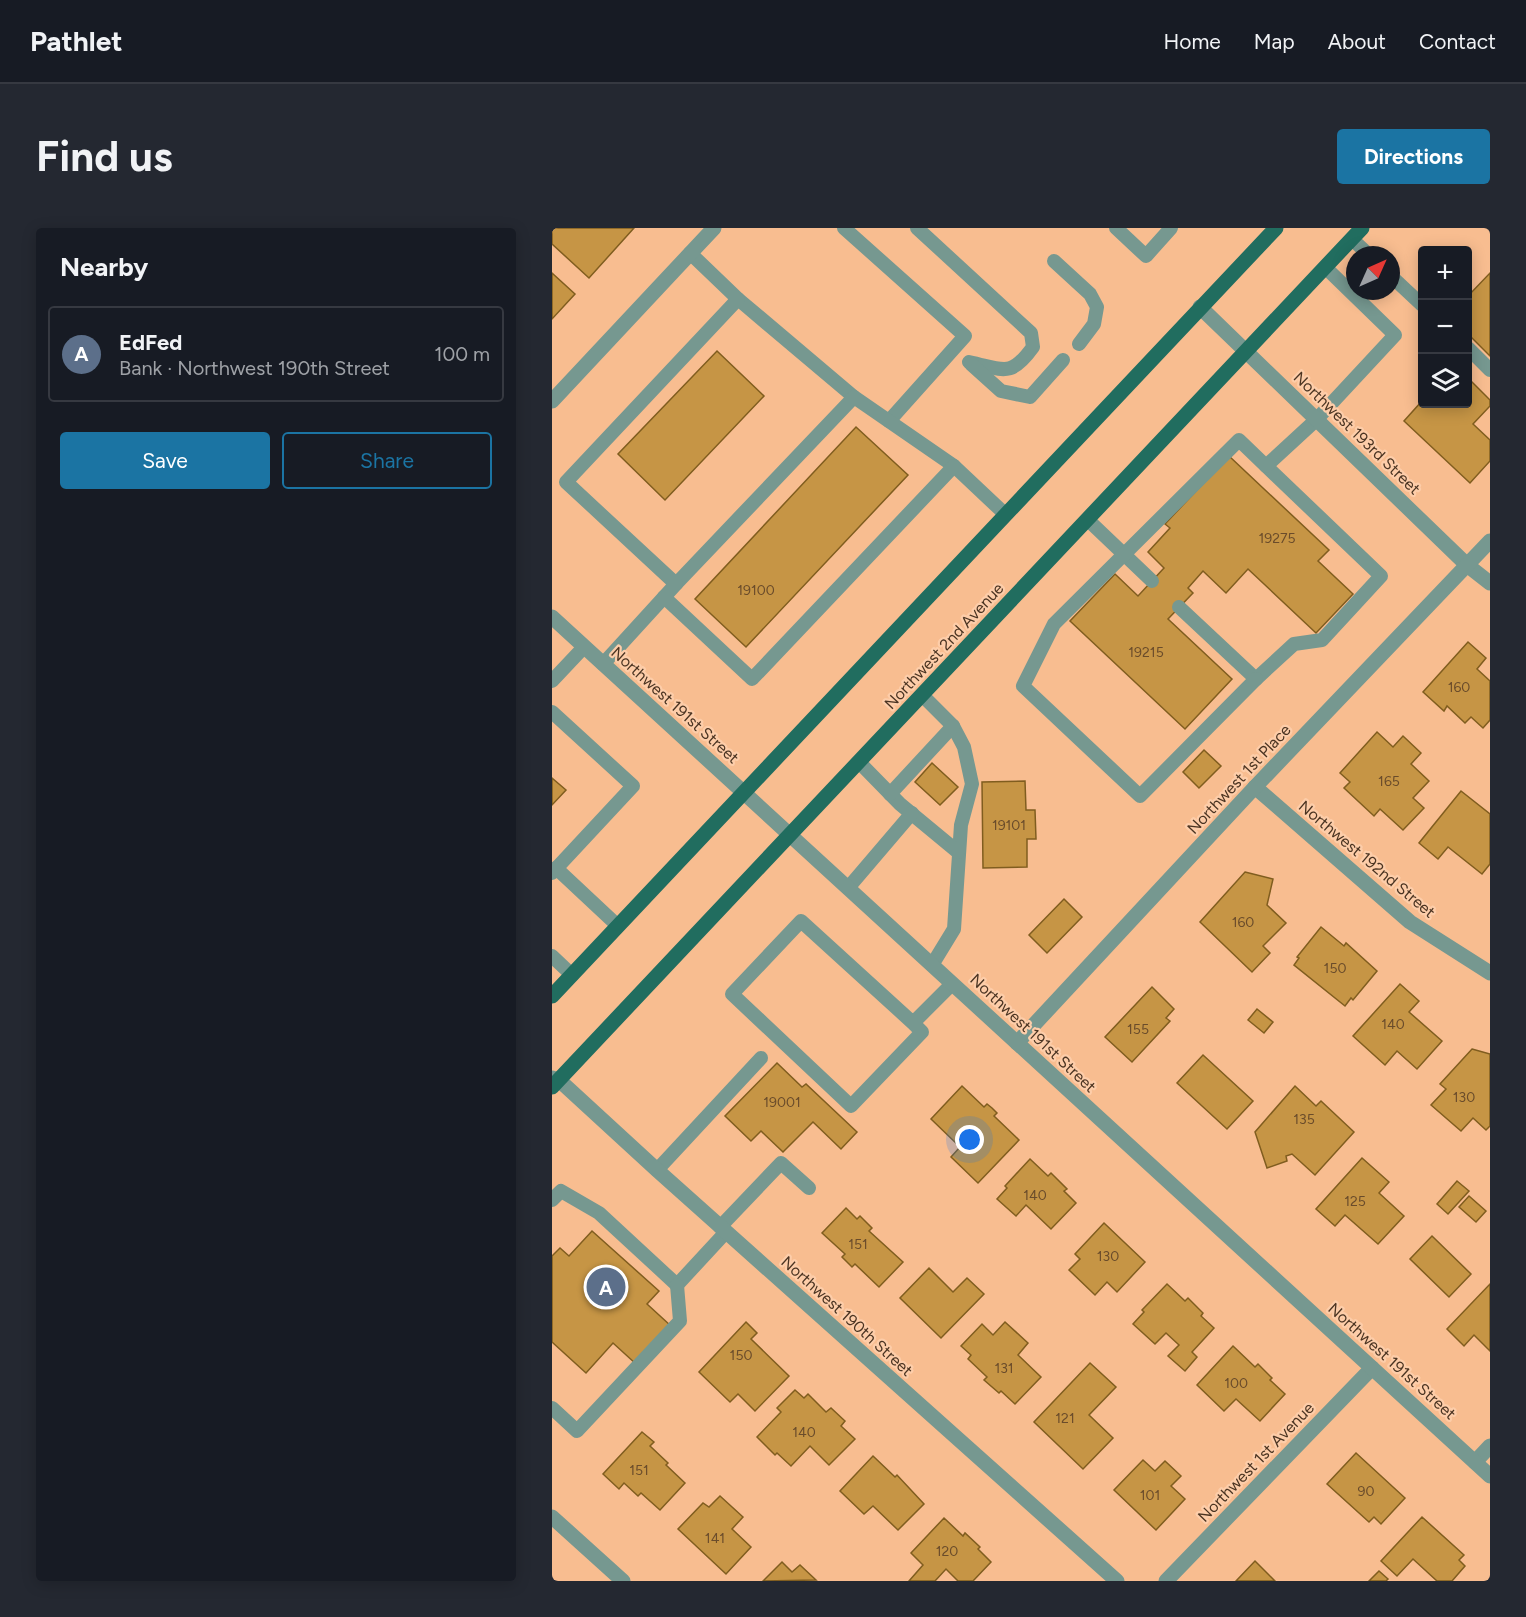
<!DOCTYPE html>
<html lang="en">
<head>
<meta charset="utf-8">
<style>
  :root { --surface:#171b24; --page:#242831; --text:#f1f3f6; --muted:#9ea1a6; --line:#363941; --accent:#1b74a3 }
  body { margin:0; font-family:Figtree,sans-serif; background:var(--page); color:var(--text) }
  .controls { position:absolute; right:18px; top:18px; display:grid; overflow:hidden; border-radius:6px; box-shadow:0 3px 15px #0003 }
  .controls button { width:54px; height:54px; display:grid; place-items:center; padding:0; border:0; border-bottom:2px solid var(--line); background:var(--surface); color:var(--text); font:30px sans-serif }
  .compass { position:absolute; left:794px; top:18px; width:54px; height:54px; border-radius:50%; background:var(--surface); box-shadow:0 3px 15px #0003; rotate:45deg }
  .you { position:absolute; left:418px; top:912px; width:21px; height:21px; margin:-15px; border:4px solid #fff; border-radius:50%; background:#1a73e8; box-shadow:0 0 0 9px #1a73e833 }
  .badge { display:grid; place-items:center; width:39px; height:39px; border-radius:50%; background:var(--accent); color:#fff; font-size:20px; font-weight:700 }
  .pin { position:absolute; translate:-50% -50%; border:3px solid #fff; box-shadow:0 2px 6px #0006 }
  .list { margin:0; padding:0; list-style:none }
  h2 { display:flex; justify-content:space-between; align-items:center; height:78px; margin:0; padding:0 24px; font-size:26px }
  h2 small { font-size:20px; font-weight:400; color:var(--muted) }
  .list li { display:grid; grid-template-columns:39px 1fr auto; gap:18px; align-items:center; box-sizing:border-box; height:96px; margin:0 12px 12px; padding:0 12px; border:2px solid var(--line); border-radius:6px }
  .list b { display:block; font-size:22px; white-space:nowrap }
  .list p { margin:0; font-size:20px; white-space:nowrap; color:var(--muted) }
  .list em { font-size:20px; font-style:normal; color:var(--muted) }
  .actions { display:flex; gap:12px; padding:18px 24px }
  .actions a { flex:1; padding:14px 0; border:2px solid var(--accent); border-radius:6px; text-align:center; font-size:21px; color:var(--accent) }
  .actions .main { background:var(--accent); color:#fff }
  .icon { flex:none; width:33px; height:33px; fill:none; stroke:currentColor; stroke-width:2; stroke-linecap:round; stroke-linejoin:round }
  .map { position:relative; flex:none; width:938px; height:1353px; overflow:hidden; border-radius:6px }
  header { display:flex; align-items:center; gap:36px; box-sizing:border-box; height:84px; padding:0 30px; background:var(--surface); border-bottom:2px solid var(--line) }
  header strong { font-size:28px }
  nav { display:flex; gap:33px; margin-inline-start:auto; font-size:21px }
  .intro { display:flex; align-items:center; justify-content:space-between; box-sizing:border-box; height:144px; padding:0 36px }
  h1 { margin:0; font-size:42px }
  .button { padding:15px 27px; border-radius:6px; background:var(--accent); color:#fff; font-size:21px; font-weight:700 }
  main { display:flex; gap:36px; padding:0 36px }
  aside { flex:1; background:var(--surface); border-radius:6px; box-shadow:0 3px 15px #0003 }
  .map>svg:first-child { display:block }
</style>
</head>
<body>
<header>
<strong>Pathlet</strong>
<nav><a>Home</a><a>Map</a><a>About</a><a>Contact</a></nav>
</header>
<div class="intro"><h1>Find us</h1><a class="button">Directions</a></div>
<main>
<aside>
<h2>Nearby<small></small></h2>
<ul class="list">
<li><span class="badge" style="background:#5c6f8a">A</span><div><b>EdFed</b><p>Bank · Northwest 190th Street</p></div><em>100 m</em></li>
</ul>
<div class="actions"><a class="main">Save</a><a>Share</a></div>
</aside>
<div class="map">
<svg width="938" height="1353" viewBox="0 0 938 1353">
  <rect width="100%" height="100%" fill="#f8bd90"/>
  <g fill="#c69545" stroke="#805d1f" stroke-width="1.5">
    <polygon points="0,0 82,0 37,50 0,16"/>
    <polygon points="0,45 23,66 0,91"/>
    <polygon points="938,45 938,128 916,106 916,68"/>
    <polygon points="165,123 212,168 113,272 66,226"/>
    <polygon points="916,150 938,172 938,178 921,196 938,212 938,233 918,255 852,193 870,173 870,176 916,176"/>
    <polygon points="304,199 356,247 194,419 143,371"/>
    <polygon points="677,228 777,322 766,333 801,366 764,405 696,341 674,365 651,343 636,360 641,365 616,391 680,451 633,501 518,393 563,346 586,368 612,340 596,324 618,300 613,296"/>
    <polygon points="916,414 934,430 925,441 938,453 938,492 931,500 919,489 913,495 895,478 892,483 871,464"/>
    <polygon points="825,504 841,519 851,508 869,525 859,536 877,553 861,570 872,580 851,602 828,581 822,588 792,560 798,554 788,545"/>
    <polygon points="652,522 669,538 647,560 631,544"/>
    <polygon points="380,535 406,559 388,577 363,554"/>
    <polygon points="0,550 14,562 0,577"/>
    <polygon points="473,553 474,582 483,582 484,611 475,611 475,639 431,640 430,554"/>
    <polygon points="909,563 938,586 938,636 930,646 896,619 886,631 867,615"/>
    <polygon points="693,644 721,651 715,677 734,695 711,718 718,725 700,744 648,694"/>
    <polygon points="512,671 530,689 495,725 477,707"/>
    <polygon points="769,699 792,718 794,715 825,743 801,772 799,770 793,778 742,737 747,730 745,729"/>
    <polygon points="848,756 867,773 857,784 890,813 865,841 845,823 833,837 801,808"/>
    <polygon points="600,759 622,781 614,790 618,793 580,834 553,809"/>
    <polygon points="705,781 721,794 712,805 696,792"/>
    <polygon points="920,821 938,826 938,898 934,902 921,890 909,903 879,877 894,861 888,856"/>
    <polygon points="651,827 701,873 675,901 625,855"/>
    <polygon points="225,835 250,859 254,856 305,904 289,921 261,894 231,924 209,903 199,913 173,888"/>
    <polygon points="410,858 432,879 435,876 440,880 445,885 442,888 467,912 426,955 399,929 408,919 379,891"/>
    <polygon points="743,858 764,878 769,873 802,904 763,947 740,926 734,928 735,933 715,940 703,904"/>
    <polygon points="810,930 837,954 827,965 852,988 826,1016 793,987 783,998 764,981"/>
    <polygon points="478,931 496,948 499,945 515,961 512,963 524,975 499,1001 474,977 464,988 445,971 455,960 453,958"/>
    <polygon points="905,953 917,963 896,986 885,976"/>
    <polygon points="917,968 934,983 924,994 907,979"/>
    <polygon points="294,980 305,991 308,988 320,1000 317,1003 351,1034 327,1059 303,1036 300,1039 290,1029 293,1026 270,1005"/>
    <polygon points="552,995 593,1034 565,1064 555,1054 543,1067 517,1042 528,1031 523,1026"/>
    <polygon points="40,1003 107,1063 95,1076 119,1098 84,1136 61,1115 34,1145 0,1114 0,1028 8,1020 17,1028"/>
    <polygon points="880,1008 919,1046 897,1069 858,1031"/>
    <polygon points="377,1040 401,1064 415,1050 432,1066 389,1110 348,1070"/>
    <polygon points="615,1056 633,1073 636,1070 651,1085 649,1088 662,1100 640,1124 645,1129 633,1143 616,1128 627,1117 614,1105 603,1116 581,1096 592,1084 590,1082"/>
    <polygon points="938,1056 938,1123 922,1107 912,1118 895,1101"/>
    <polygon points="194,1094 205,1105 199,1111 237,1148 203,1183 186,1166 178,1174 147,1144"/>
    <polygon points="453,1094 476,1115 466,1127 489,1149 463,1176 449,1163 447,1165 432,1152 435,1149 416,1131 419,1127 409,1118 430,1096 441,1107"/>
    <polygon points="681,1118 703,1139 706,1136 720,1150 718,1152 733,1166 708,1193 684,1171 672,1183 645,1157"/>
    <polygon points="538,1135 564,1159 537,1187 561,1210 531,1241 482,1194"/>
    <polygon points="243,1162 252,1170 256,1166 274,1184 279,1180 293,1193 289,1198 303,1211 277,1237 258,1218 239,1238 225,1225 223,1227 205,1209 229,1184 225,1180"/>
    <polygon points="90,1204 102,1214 98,1218 116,1235 114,1237 133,1255 108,1282 89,1265 86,1268 72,1255 67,1261 51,1246"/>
    <polygon points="804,1225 853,1270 829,1296 822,1289 817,1294 775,1256"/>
    <polygon points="321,1228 343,1249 345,1247 372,1276 346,1302 321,1278 312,1286 288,1263"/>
    <polygon points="591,1232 603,1243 613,1233 629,1248 619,1258 633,1271 604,1302 562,1262"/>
    <polygon points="168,1268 191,1289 180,1301 199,1319 174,1346 126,1301 151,1275 157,1279"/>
    <polygon points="870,1289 912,1327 907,1332 913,1338 900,1353 885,1353 861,1331 845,1348 829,1333"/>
    <polygon points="392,1290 411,1308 413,1305 428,1319 426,1321 439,1334 421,1353 406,1353 394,1341 383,1353 357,1353 371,1337 359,1325"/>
    <polygon points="703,1333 723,1353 684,1353"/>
    <polygon points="230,1334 240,1344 248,1337 264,1352 211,1353"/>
    <polygon points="827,1343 836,1351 834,1353 817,1353"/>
  </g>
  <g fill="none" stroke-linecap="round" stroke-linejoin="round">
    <g stroke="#769890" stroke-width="14">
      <polyline points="292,0 413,108 337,193"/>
      <path d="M365 0 479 105 481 119C458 151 451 141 417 134"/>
      <polyline points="564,0 594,28 619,0"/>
      <polyline points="800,11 817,27"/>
      <polyline points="502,33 538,66 545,79 542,96 527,116"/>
      <polyline points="839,48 870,77"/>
      <polyline points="186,71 302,169"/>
      <polyline points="916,120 938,142"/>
      <polyline points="419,136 449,163 478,169 511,132"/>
      <polyline points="536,292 600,353"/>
      <polyline points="124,356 302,169 402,238 453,286"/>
      <polyline points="112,369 200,451 402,238"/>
      <polyline points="627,379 704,451 742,416 770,412 829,348 714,238"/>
      <polyline points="51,436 124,356 14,254 186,71 138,25"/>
      <polyline points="704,451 588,568 471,458 502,396 687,212 714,238 764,192 843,107 774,40"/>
      <polyline points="0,453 32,419"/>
      <polyline points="370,467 401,498 412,519 420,556 409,597 402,701 380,737"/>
      <polyline points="0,484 81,558 0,645"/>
      <polyline points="307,534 348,576 406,624"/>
      <polyline points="338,566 401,498"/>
      <polyline points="4,640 66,698"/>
      <polyline points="296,660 360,585"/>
      <polyline points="0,728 20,747"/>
      <polyline points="361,795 249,693 180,766 299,878 370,804 361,795 400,756"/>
      <polyline points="105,942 209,830"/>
      <polyline points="0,972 9,963 47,985 125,1057 174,1004"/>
      <polyline points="168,999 229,935 257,960"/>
      <polyline points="0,1180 25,1203 128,1093 125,1057"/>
    </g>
    <g stroke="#769890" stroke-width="15">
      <polyline points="648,79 915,337 938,355"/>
      <polyline points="0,173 162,0"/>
      <polyline points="703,559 858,694 938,745"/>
      <polyline points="465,815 703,559 938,313"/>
      <polyline points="0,850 7,852 105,942 565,1353"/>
      <polyline points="923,1234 938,1218"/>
      <polyline points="0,1289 71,1353"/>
      <polyline points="614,1353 820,1140"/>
    </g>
    <polyline stroke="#769890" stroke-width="15" points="0,389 938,1248"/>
    <g stroke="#216d5f" stroke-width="15">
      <polyline points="0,768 724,0"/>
      <polyline points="0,859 810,0"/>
    </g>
  </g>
  <g text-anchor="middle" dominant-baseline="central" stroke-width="4.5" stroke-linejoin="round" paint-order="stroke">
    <g font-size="14" fill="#6a4c2b">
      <text x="725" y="310">19275</text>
      <text x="204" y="362">19100</text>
      <text x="594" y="424">19215</text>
      <text x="907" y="459">160</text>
      <text x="837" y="553">165</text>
      <text x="457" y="597">19101</text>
      <text x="691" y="694">160</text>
      <text x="783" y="740">150</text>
      <text x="841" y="796">140</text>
      <text x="586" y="801">155</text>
      <text x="912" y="869">130</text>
      <text x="230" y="874">19001</text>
      <text x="752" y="891">135</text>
      <text x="483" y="967">140</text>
      <text x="803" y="973">125</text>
      <text x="306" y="1016">151</text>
      <text x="556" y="1028">130</text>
      <text x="189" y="1127">150</text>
      <text x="452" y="1140">131</text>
      <text x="684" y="1155">100</text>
      <text x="513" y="1190">121</text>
      <text x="252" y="1204">140</text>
      <text x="87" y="1242">151</text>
      <text x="814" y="1263">90</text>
      <text x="598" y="1267">101</text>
      <text x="163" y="1310">141</text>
      <text x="395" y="1323">120</text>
    </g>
    <g font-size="16" fill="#4b3422" stroke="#fdcda9">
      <text transform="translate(805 205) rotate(44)">Northwest 193rd Street</text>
      <text transform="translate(392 418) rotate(-47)">Northwest 2nd Avenue</text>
      <text transform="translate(123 477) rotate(42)">Northwest 191st Street</text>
      <text transform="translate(687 551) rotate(-47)">Northwest 1st Place</text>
      <text transform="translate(815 631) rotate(40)">Northwest 192nd Street</text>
      <text transform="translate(481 805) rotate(43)">Northwest 191st Street</text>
      <text transform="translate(295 1088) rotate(42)">Northwest 190th Street</text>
      <text transform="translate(840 1133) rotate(42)">Northwest 191st Street</text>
      <text transform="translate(704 1234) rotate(-46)">Northwest 1st Avenue</text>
    </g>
  </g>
</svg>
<div class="controls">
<button>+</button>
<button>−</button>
<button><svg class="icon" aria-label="layers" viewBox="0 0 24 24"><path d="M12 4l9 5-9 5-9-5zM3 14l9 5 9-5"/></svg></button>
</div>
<svg class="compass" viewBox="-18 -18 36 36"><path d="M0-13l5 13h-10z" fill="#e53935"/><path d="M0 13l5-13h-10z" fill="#9ea1a6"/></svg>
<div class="you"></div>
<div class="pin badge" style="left:54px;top:1059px;background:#5c6f8a">A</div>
</div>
</main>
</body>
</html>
